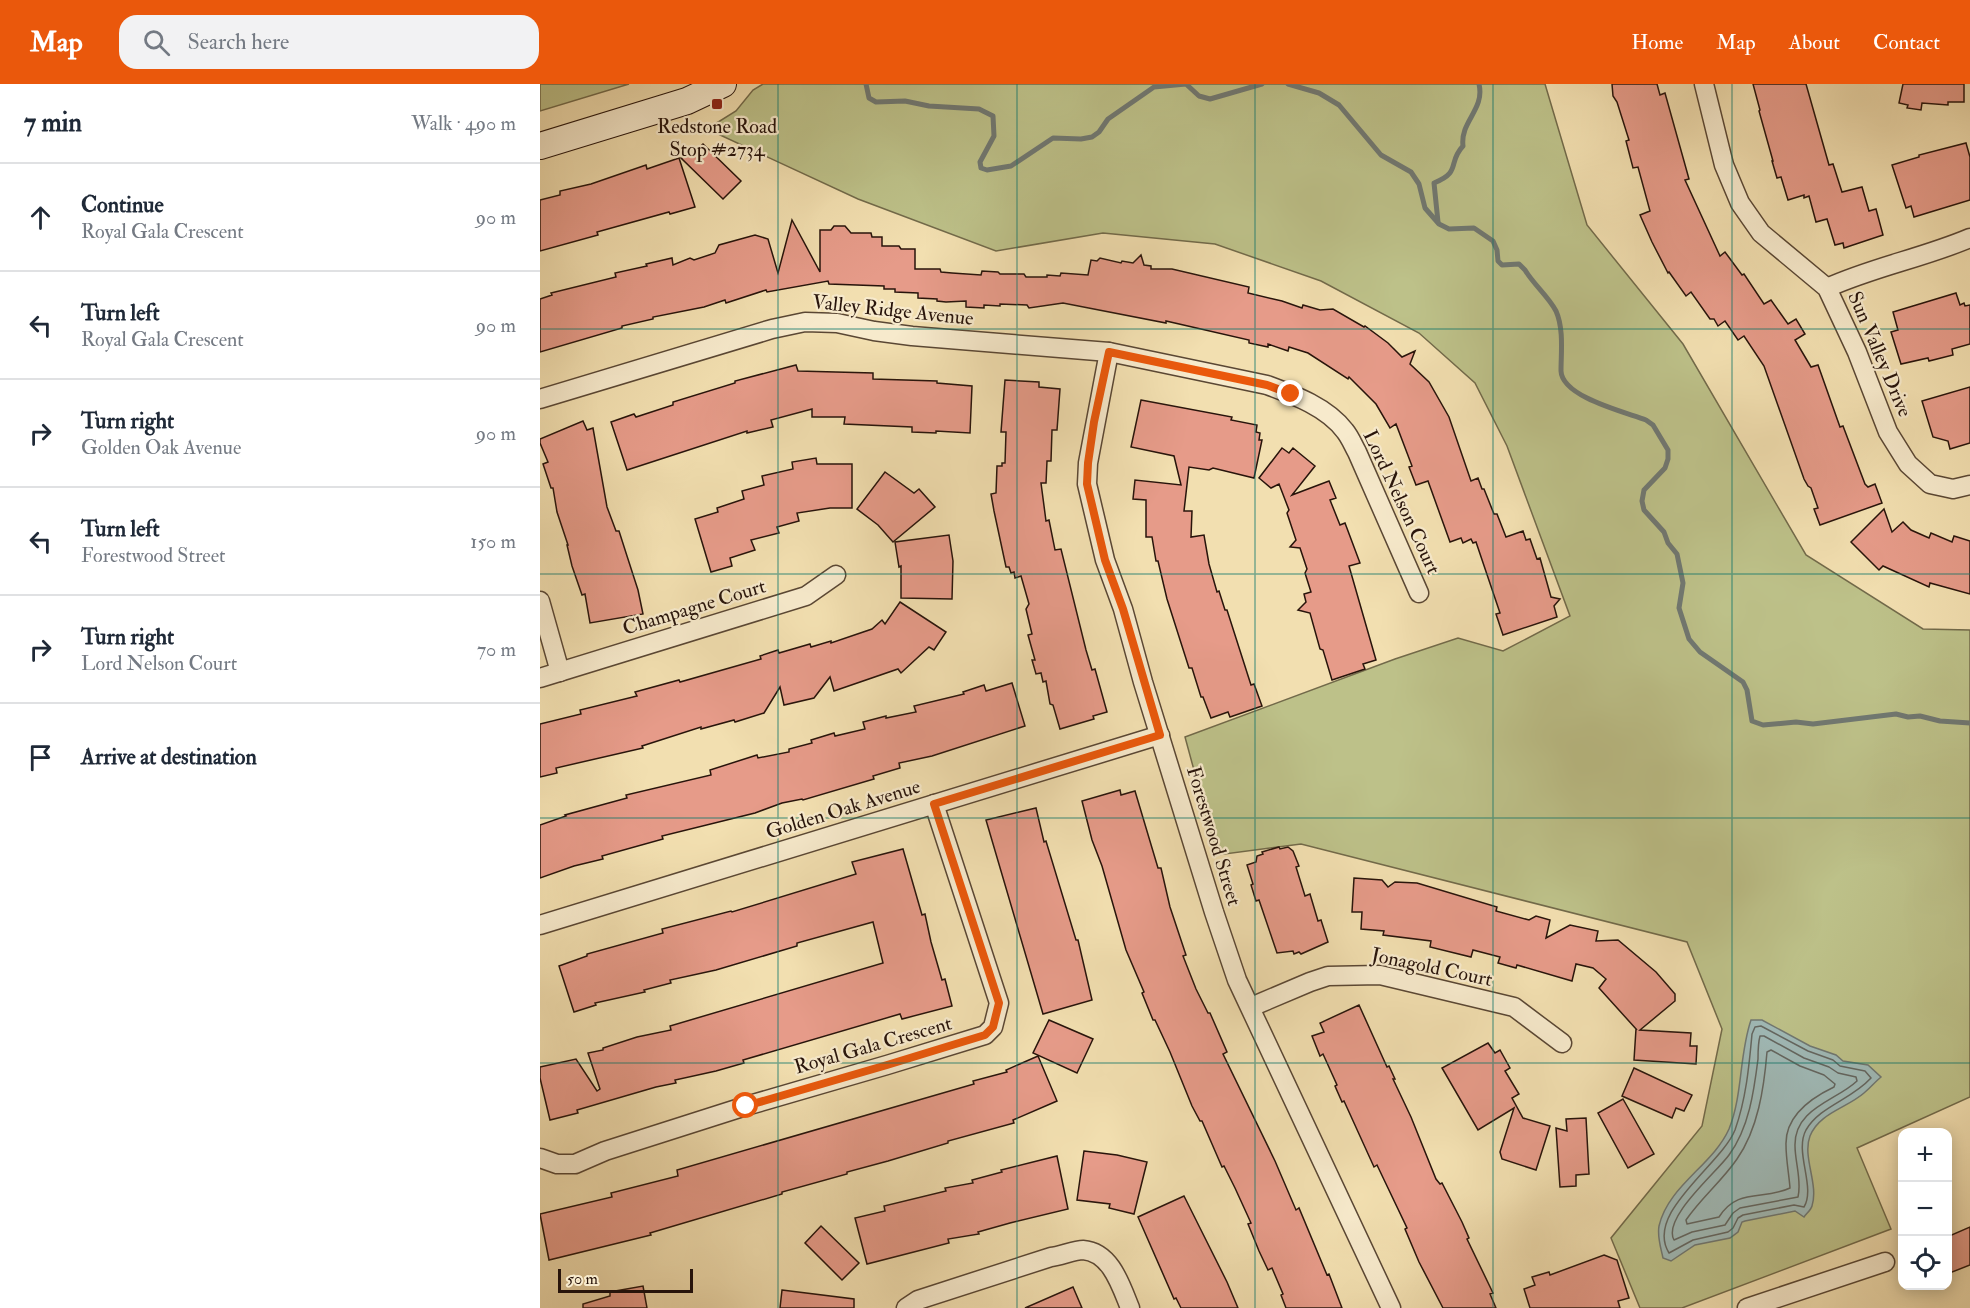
<!DOCTYPE html>
<html lang="en">
<head>
<meta charset="utf-8">
<style>
  :root { --surface:#fff; --page:#f2f2f3; --text:#1f2937; --muted:#747a83; --line:#e0e1e3; --accent:#ea580c }
  body { margin:0; font-family:"IM FELL Double Pica",serif; background:var(--page); color:var(--text) }
  .controls { position:absolute; right:18px; bottom:18px; display:grid; overflow:hidden; border-radius:12px; box-shadow:0 3px 15px #0003 }
  .controls button { width:54px; height:54px; display:grid; place-items:center; padding:0; border:0; border-bottom:2px solid var(--line); background:var(--surface); color:var(--text); font:30px sans-serif }
  .scale { position:absolute; left:18px; bottom:15px; width:135px; box-sizing:border-box; padding-left:6px; border:3px solid #28140b; border-top:0; font-size:16px; line-height:21px; white-space:nowrap; color:#28140b; -webkit-text-stroke:4px #f7eacc; paint-order:stroke }
  .stop { position:absolute; width:18px; height:18px; margin:-14px; border:4px solid #ea580c; border-radius:50%; background:#fff }
  .stop.end { background:#ea580c; border-color:#fff; box-shadow:0 2px 6px #0008 }
  .list { margin:0; padding:0; list-style:none }
  h2 { display:flex; justify-content:space-between; align-items:center; height:78px; margin:0; padding:0 24px; font-size:26px }
  h2 small { font-size:20px; font-weight:400; color:var(--muted) }
  .list li { display:grid; grid-template-columns:39px 1fr auto; gap:18px; align-items:center; box-sizing:border-box; height:108px; padding:0 24px; border-top:2px solid var(--line) }
  .list b { display:block; font-size:22px; white-space:nowrap }
  .list p { margin:0; font-size:20px; white-space:nowrap; color:var(--muted) }
  .list em { font-size:20px; font-style:normal; color:var(--muted) }
  .icon { flex:none; width:33px; height:33px; fill:none; stroke:currentColor; stroke-width:2; stroke-linecap:round; stroke-linejoin:round }
  .map { position:relative; flex:none; width:1430px; height:1224px; overflow:hidden }
  header { display:flex; align-items:center; gap:36px; box-sizing:border-box; height:84px; padding:0 30px; background:var(--accent); color:#fff }
  header strong { font-size:28px }
  nav { display:flex; gap:33px; margin-inline-start:auto; font-size:21px }
  .search { width:420px; height:54px; background:var(--page); display:flex; align-items:center; gap:15px; box-sizing:border-box; padding:0 21px; border-radius:18px; color:var(--muted); font-size:22px }
  main { display:flex }
  aside { flex:1; background:var(--surface) }
  .map>svg:first-child { display:block }
</style>
</head>
<body>
<header>
<strong>Map</strong>
<div class="search"><svg class="icon" aria-label="search" viewBox="0 0 24 24"><circle cx="10" cy="10" r="6"/><path d="M15 15l6 6"/></svg>Search here</div>
<nav><a>Home</a><a>Map</a><a>About</a><a>Contact</a></nav>
</header>
<main>
<aside>
<h2>7 min<small>Walk · 490 m</small></h2>
<ul class="list">
<li><svg class="icon" aria-label="ahead" viewBox="0 0 24 24"><path d="M12 20V5M6 11l6-6 6 6"/></svg><div><b>Continue</b><p>Royal Gala Crescent</p></div><em>90 m</em></li>
<li><svg class="icon" aria-label="left" viewBox="0 0 24 24"><path d="M17 20v-9H6M10 6l-5 5 5 5"/></svg><div><b>Turn left</b><p>Royal Gala Crescent</p></div><em>90 m</em></li>
<li><svg class="icon" aria-label="right" viewBox="0 0 24 24"><path d="M7 20v-9h11M14 6l5 5-5 5"/></svg><div><b>Turn right</b><p>Golden Oak Avenue</p></div><em>90 m</em></li>
<li><svg class="icon" aria-label="left" viewBox="0 0 24 24"><path d="M17 20v-9H6M10 6l-5 5 5 5"/></svg><div><b>Turn left</b><p>Forestwood Street</p></div><em>150 m</em></li>
<li><svg class="icon" aria-label="right" viewBox="0 0 24 24"><path d="M7 20v-9h11M14 6l5 5-5 5"/></svg><div><b>Turn right</b><p>Lord Nelson Court</p></div><em>70 m</em></li>
<li><svg class="icon" aria-label="arrive" viewBox="0 0 24 24"><path d="M6 21V4h12l-3 4 3 4H6"/></svg><div><b>Arrive at destination</b></div></li>
</ul>
</aside>
<div class="map">
<svg width="1430" height="1224" viewBox="0 0 1430 1224">
  <rect width="100%" height="100%" fill="#f2dfb0"/>
  <filter id="stains"><feTurbulence type="fractalNoise" baseFrequency=".00333" numOctaves="4"/><feColorMatrix values="0 0 0 0 .2 0 0 0 0 .09 0 0 0 0 .02 0 0 0 .5 -.17"/></filter>
  <radialGradient id="worn" r=".72"><stop offset=".6" stop-color="#630" stop-opacity="0"/><stop offset="1" stop-color="#630" stop-opacity=".3"/></radialGradient>
  <g fill="#bdc189" stroke="#726a4a" stroke-width="1.5">
    <polygon points="0,0 89,0 0,27"/>
    <polygon points="223,0 1005,0 1047,141 1143,260 1266,471 1383,545 1430,546 1430,1013 1317,1064 1351,1145 1142,1224 1100,1224 1071,1154 1162,1042 1182,945 1147,858 761,760 677,771 645,653 855,575 918,554 963,567 1030,532 967,362 935,299 879,249 781,197 675,160 563,149 456,167 318,115 167,45 196,27 213,6"/>
  </g>
  <path fill="#a0bab7" stroke="#707872" stroke-width="1.5" d="M1211 936H1222L1270 962 1296 971 1303 977 1328 981 1341 993C1335 998 1330 1004 1324 1009 1307 1024 1279 1029 1270 1052 1262 1073 1279 1100 1272 1122 1271 1126 1266 1130 1264 1133L1255 1127 1205 1137 1202 1138 1198 1148 1190 1154 1155 1161 1131 1177 1123 1174C1121 1164 1117 1153 1119 1142 1128 1102 1173 1081 1189 1045 1203 1010 1199 971 1211 936Z"/>
  <g fill="none" stroke-linecap="round" stroke-linejoin="round">
    <g stroke="#646761" stroke-width="1.5">
      <path d="M1221 942 1268 967 1293 976 1300 982 1325 987 1331 994C1311 1016 1280 1022 1266 1046 1254 1068 1276 1103 1264 1123L1254 1121 1203 1131 1198 1134 1193 1144 1188 1148 1153 1156 1129 1169C1104 1129 1181 1081 1195 1046 1206 1015 1209 983 1212 950L1215 943Z"/>
      <path d="M1220 952H1224L1264 974 1289 983 1298 989 1316 993 1317 997C1296 1017 1254 1024 1255 1062 1255 1078 1262 1097 1258 1113L1200 1124 1193 1129 1185 1141 1152 1148 1134 1156C1122 1134 1176 1089 1189 1071 1209 1044 1214 1007 1218 975 1218 967 1218 959 1220 952Z"/>
      <path d="M1231 966 1260 982 1284 991 1295 1000 1294 1003C1271 1014 1245 1032 1246 1061 1246 1076 1249 1090 1250 1104 1223 1117 1198 1103 1179 1133L1147 1140 1146 1136C1161 1114 1182 1097 1197 1075 1218 1045 1224 1004 1227 968Z"/>
    </g>
    <g stroke="#707872" stroke-width="5">
      <polyline points="326,0 329,14 336,18 365,17 389,22 439,25 453,32 454,52 440,78 441,84 447,86 471,82 513,54 541,55 552,53 559,48 568,35 614,3 646,0 659,12 670,15 722,0"/>
      <path d="M748 0 779 9 799 21 841 71 871 88 879 100 885 124 899 140 909 145 934 144 953 157 957 166 958 177 962 181 979 180 985 186C994 201 1008 212 1016 227 1024 245 1021 269 1021 287 1022 313 1085 328 1106 336L1113 341 1128 366V375L1125 384 1104 406 1102 417 1104 426 1124 448 1128 459 1137 470 1143 499 1139 524 1149 555 1160 568 1203 598 1207 606 1212 637 1223 641 1256 638 1273 640 1356 630 1368 633 1380 632 1400 637 1430 639"/>
      <path d="M898 138 894 99C922 88 907 79 923 62 920 37 945 26 939 0"/>
    </g>
  </g>
  <g fill="#e69b89" stroke="#28140b" stroke-width="1.5">
    <polygon points="1072,0 1117,0 1120,11 1125,9 1149,95 1145,96 1180,172 1185,168 1202,191 1204,190 1224,220 1231,216 1248,240 1256,235 1265,250 1255,256 1271,283 1278,281 1300,343 1303,342 1325,400 1328,403 1335,400 1342,419 1280,441 1274,425 1278,424 1271,404 1268,402 1264,395 1224,282 1204,252 1198,256 1185,237 1178,242 1174,235 1170,235 1151,208 1146,212 1129,188 1128,189 1112,158 1100,131 1110,127 1098,83 1093,84 1086,57 1089,56 1077,18 1073,12"/>
    <polygon points="1213,0 1266,0 1289,81 1293,80 1302,108 1322,103 1329,127 1336,125 1343,151 1304,164 1303,159 1295,161 1287,135 1276,138 1269,112 1264,114 1264,111 1248,116 1241,93 1237,94 1232,77 1233,77 1219,27 1220,26"/>
    <polygon points="1363,0 1424,0 1424,18 1408,18 1408,21 1382,19 1381,26 1367,24 1368,21 1359,19"/>
    <polygon points="1426,59 1430,73 1430,116 1374,133 1371,122 1366,124 1352,81 1379,73 1379,71"/>
    <polygon points="163,60 201,97 183,115 141,74 152,70"/>
    <polygon points="139,74 155,123 130,130 129,128 57,148 58,151 0,167 0,116 20,111 20,107 51,100 106,81 107,85"/>
    <polygon points="252,136 280,188 280,146 291,146 294,142 305,142 311,149 331,149 332,153 342,153 342,162 359,162 361,165 375,165 375,185 400,185 401,188 412,189 441,191 442,187 458,188 460,190 484,190 486,193 507,193 507,191 520,192 521,189 548,191 551,176 557,177 560,174 581,179 582,177 593,179 601,171 604,181 611,182 611,185 632,185 709,203 708,209 742,217 762,224 763,221 780,226 793,225 824,243 825,242 848,259 862,273 875,267 870,280 889,298 909,333 931,397 938,394 942,405 944,405 954,430 957,430 966,453 983,447 986,456 990,455 997,475 1000,474 1011,513 1020,515 1014,522 1017,533 963,551 956,530 960,529 936,458 933,459 931,455 923,459 921,454 910,458 888,397 876,401 869,383 872,382 856,340 850,344 836,320 809,293 808,295 768,269 749,263 748,267 728,260 728,263 709,259 709,256 626,237 626,239 523,219 489,224 487,221 460,220 460,222 444,221 444,224 426,223 426,217 406,218 397,217 397,215 378,214 378,209 355,208 355,205 344,205 344,202 289,200 288,197 227,208 226,206 186,219 185,216 164,223 113,233 113,235 82,242 82,244 0,268 0,215 12,211 11,209 76,193 75,189 107,182 106,180 132,174 133,181 150,174 154,176 175,169 179,161 215,151 228,155 238,189"/>
    <polygon points="1416,209 1420,221 1424,219 1425,222 1430,221 1430,260 1412,265 1413,271 1389,277 1388,274 1361,280 1351,248 1358,246 1353,228"/>
    <polygon points="256,281 258,287 333,289 333,295 397,297 397,299 432,302 430,349 396,347 396,349 372,348 372,343 304,340 305,333 272,333 272,325 231,336 233,343 207,349 207,347 87,386 71,338 94,330 96,333 133,321 133,318 195,299 195,297"/>
    <polygon points="465,296 499,298 499,303 520,305 517,346 512,346 511,377 507,377 506,399 501,399 506,437 509,436 515,466 521,465 546,566 552,586 555,585 567,628 553,632 554,635 520,645 513,621 510,620 506,597 503,598 501,589 496,590 492,576 495,576 488,551 492,550 486,525 489,520 481,492 475,494 474,488 471,489 469,483 466,483 454,427 451,410 456,409 457,382 462,382 462,379 465,379 466,348 461,348"/>
    <polygon points="1430,303 1430,359 1410,365 1408,357 1393,353 1382,317"/>
    <polygon points="601,316 692,333 691,336 717,341 716,348 720,349 719,356 722,356 714,394 673,384 669,386 649,383 644,427 652,427 651,453 664,451 669,480 677,508 679,507 685,526 687,526 711,601 714,600 722,622 690,633 688,628 671,634 663,613 661,613 652,584 649,584 627,515 618,477 616,477 612,453 606,453 606,416 593,415 595,396 641,401 634,372 591,363"/>
    <polygon points="43,337 47,346 53,344 67,423 76,447 79,447 87,472 98,506 103,530 50,539 45,510 42,511 32,482 27,461 28,461 17,428 13,404 11,404 3,380 8,378 0,359 0,355"/>
    <polygon points="742,364 749,369 753,364 775,382 752,411 789,397 796,414 790,416 800,441 805,439 820,479 809,482 836,576 823,580 825,585 792,596 783,566 780,565 770,529 758,526 766,518 764,510 771,508 765,489 767,485 760,464 750,463 756,456 747,429 749,426 739,400 731,404 719,394"/>
    <polygon points="276,374 277,380 312,380 312,424 290,424 257,429 259,437 237,443 239,449 211,456 215,466 190,474 192,482 171,488 155,435 178,428 177,424 204,415 202,407 224,401 222,392 253,385 252,378"/>
    <polygon points="345,388 374,409 379,405 395,423 353,458 338,441 317,425"/>
    <polygon points="1344,425 1352,448 1363,438 1371,446 1389,454 1391,449 1412,458 1414,452 1430,457 1430,510 1390,499 1389,503 1343,482 1339,486 1311,458"/>
    <polygon points="409,451 413,477 412,515 361,514 361,482 359,483 355,458"/>
    <polygon points="360,518 406,548 394,566 389,563 361,589 358,585 294,607 290,593 274,614 244,621 240,603 224,629 195,638 194,636 161,645 161,643 102,662 103,664 16,684 17,689 0,693 0,640 41,630 40,626 97,612 95,608 139,596 140,598 221,575 220,572 238,566 239,569 270,560 271,563 291,557 291,559 332,545 342,536 345,540"/>
    <polygon points="472,599 485,642 392,672 359,679 360,684 333,692 334,695 263,716 262,715 242,719 215,729 122,752 123,755 62,772 63,775 34,782 0,794 0,741 26,732 25,731 87,714 86,711 171,691 170,686 217,671 218,674 249,668 249,665 272,659 271,656 294,649 295,652 325,645 323,638 346,632 346,634 376,628 374,622 424,610 423,608 444,601 446,607"/>
    <polygon points="580,706 581,711 595,707 618,784 621,784 630,823 646,871 643,872 656,905 668,929 670,929 687,968 683,970 735,1077 756,1126 759,1124 787,1191 789,1190 802,1224 746,1224 741,1211 743,1210 732,1184 728,1186 719,1167 708,1140 711,1139 695,1104 684,1082 682,1083 662,1037 660,1037 652,1022 630,968 615,936 613,936 602,909 604,908 586,866 562,782 552,756 542,717"/>
    <polygon points="496,724 504,758 506,757 536,856 538,856 552,916 503,930 446,736"/>
    <polygon points="739,763 740,765 748,763 753,767 759,782 756,783 765,812 770,810 778,837 781,836 788,858 761,870 759,868 754,870 753,867 737,869 719,816 716,817 711,801 713,800 707,781 716,778 717,772 723,770 722,768"/>
    <polygon points="363,765 382,831 385,830 391,858 402,896 405,895 412,922 362,935 360,930 203,976 204,979 176,987 135,996 136,999 116,1003 37,1026 38,1029 10,1036 0,994 0,983 36,975 57,1007 60,1005 48,969 63,966 63,964 97,953 131,946 130,942 343,879 333,838 257,859 257,862 176,886 130,896 131,899 104,906 105,908 55,919 56,921 34,928 19,882 47,872 47,870 123,849 122,845 191,827 192,828 316,790 312,778"/>
    <polygon points="814,794 842,796 848,803 855,798 877,799 957,823 956,827 989,836 996,832 1010,836 1006,854 1030,841 1058,847 1056,857 1078,856 1116,888 1135,910 1135,917 1100,946 1151,949 1150,962 1157,962 1156,980 1094,976 1096,945 1097,946 1059,904 1066,895 1053,884 1036,880 1032,897 977,881 976,884 958,879 960,873 933,866 931,873 890,863 891,857 843,851 844,847 821,845 822,828 812,828"/>
    <polygon points="819,921 847,983 849,982 855,995 853,995 871,1033 896,1095 900,1100 902,1099 922,1138 929,1154 927,1155 953,1209 950,1210 956,1224 903,1224 879,1178 865,1145 867,1144 837,1081 834,1083 804,1017 802,1018 795,1002 797,1001 783,970 780,972 772,952 784,948 780,939"/>
    <polygon points="509,936 553,955 537,989 493,969"/>
    <polygon points="948,959 955,969 960,966 970,984 965,987 979,1010 972,1014 983,1034 1010,1042 996,1086 962,1075 960,1068 974,1024 938,1046 902,984"/>
    <polygon points="498,972 517,1017 473,1036 474,1039 408,1057 408,1059 348,1077 307,1088 307,1090 242,1108 242,1110 110,1149 111,1151 9,1176 0,1130 72,1113 71,1109 138,1092 137,1086 434,1000 433,997 467,988 466,986"/>
    <polygon points="1094,984 1152,1011 1144,1027 1136,1024 1132,1034 1082,1012"/>
    <polygon points="1083,1015 1114,1070 1088,1084 1058,1029"/>
    <polygon points="1046,1034 1049,1090 1036,1091 1036,1102 1020,1103 1016,1044 1027,1047 1026,1035"/>
    <polygon points="544,1067 577,1071 607,1078 594,1130 569,1124 570,1120 537,1116"/>
    <polygon points="517,1072 528,1125 470,1139 438,1148 439,1150 408,1155 409,1159 327,1180 315,1134 345,1127 344,1122 406,1107 405,1104 433,1099 432,1096 462,1088 461,1086"/>
    <polygon points="644,1112 687,1198 698,1224 641,1224 636,1214 634,1215 598,1133"/>
    <polygon points="281,1142 319,1179 302,1196 265,1159"/>
    <polygon points="1430,1143 1430,1181 1407,1190 1407,1153"/>
    <polygon points="1064,1171 1077,1176 1089,1214 1078,1217 1080,1224 990,1224 984,1205 995,1201 992,1193 1009,1188 1010,1191"/>
    <polygon points="103,1202 107,1224 43,1224 43,1220 70,1212 70,1208"/>
    <polygon points="533,1203 542,1224 485,1224"/>
    <polygon points="242,1206 314,1215 314,1224 240,1224"/>
  </g>
  <g fill="none" stroke-linecap="round" stroke-linejoin="round">
    <g stroke="#5a4734" stroke-width="21">
      <g id="street">
        <polyline points="1164,0 1184,81 1200,119 1221,149 1287,204 1317,268 1348,348 1368,380 1390,400 1413,405 1430,401"/>
        <path d="M1287 204C1333 183 1383 174 1430 154"/>
        <polyline points="569,268 548,379 547,400 565,476 583,525 603,598 674,828 697,896 851,1224"/>
        <path d="M0 315 232 245 265 238 297 239 334 247 372 252 569 268 727 301C754 311 787 323 805 347 810 353 813 361 817 368L879 509"/>
        <polyline points="0,517 20,588"/>
        <polyline points="0,594 266,512 296,491"/>
        <polyline points="0,841 620,651"/>
        <polyline points="711,923 770,898 788,892 840,891 974,923 1022,959"/>
        <polyline points="0,1074 17,1080 35,1080 65,1067 206,1022 347,981 445,951 453,943 459,919 394,720"/>
        <path d="M366 1224 378 1216 511 1173C520 1172 535 1166 543 1166 571 1168 581 1202 590 1224"/>
        <polyline points="1207,1224 1345,1178"/>
      </g>
    </g>
    <g stroke="#28140b" stroke-width="28">
      <polyline id="secondary" points="0,62 147,17 183,0"/>
    </g>
    <use href="#street" stroke="#f7eacc" stroke-width="18"/>
    <use href="#secondary" stroke="#f7eacc" stroke-width="26"/>
  </g>
  <g fill="none" stroke-linecap="round" stroke-linejoin="round">
    <polyline stroke="#ea580c" stroke-width="8" points="206,1022 347,981 445,951 453,943 459,919 394,720 620,651 583,525 565,476 547,400 548,379 554,338 569,268 727,301 751,310"/>
  </g>
  <path fill="none" stroke="#0f766e" stroke-width="1.5" stroke-opacity="0.55" d="M238 0V1224M477 0V1224M715 0V1224M953 0V1224M1192 0V1224M0 245H1430M0 490H1430M0 734H1430M0 979H1430"/>
  <rect fill="#8f2418" stroke="#f7eacc" stroke-width="2" x="171" y="14" width="12" height="12" rx="3"/>
  <g text-anchor="middle" dominant-baseline="central" stroke-width="4.5" stroke-linejoin="round" paint-order="stroke">
    <g font-size="20" fill="#28140b" stroke="#f7eacc">
      <text x="177" y="42">Redstone Road<tspan x="177" dy="23">Stop #2734</tspan></text>
    </g>
    <g font-size="20" fill="#28140b" stroke="#f7eacc">
      <text transform="translate(353 226) rotate(6)">Valley Ridge Avenue</text>
      <text transform="translate(1340 270) rotate(67)">Sun Valley Drive</text>
      <text transform="translate(862 418) rotate(65)">Lord Nelson Court</text>
      <text transform="translate(154 523) rotate(-17)">Champagne Court</text>
      <text transform="translate(303 725) rotate(-17)">Golden Oak Avenue</text>
      <text transform="translate(674 752) rotate(73)">Forestwood Street</text>
      <text transform="translate(892 883) rotate(12)">Jonagold Court</text>
      <text transform="translate(333 961) rotate(-16)">Royal Gala Crescent</text>
    </g>
  </g>
  <rect width="100%" height="100%" filter="url(#stains)"/>
  <rect width="100%" height="100%" fill="url(#worn)"/>
</svg>
<div class="controls">
<button>+</button>
<button>−</button>
<button><svg class="icon" aria-label="locate" viewBox="0 0 24 24"><circle cx="12" cy="12" r="6"/><path d="M12 2v4M12 18v4M2 12h4M18 12h4"/></svg></button>
</div>
<div class="scale">50 m</div>
<div class="stop" style="left:206px;top:1022px"></div>
<div class="stop end" style="left:751px;top:310px"></div>
</div>
</main>
</body>
</html>
